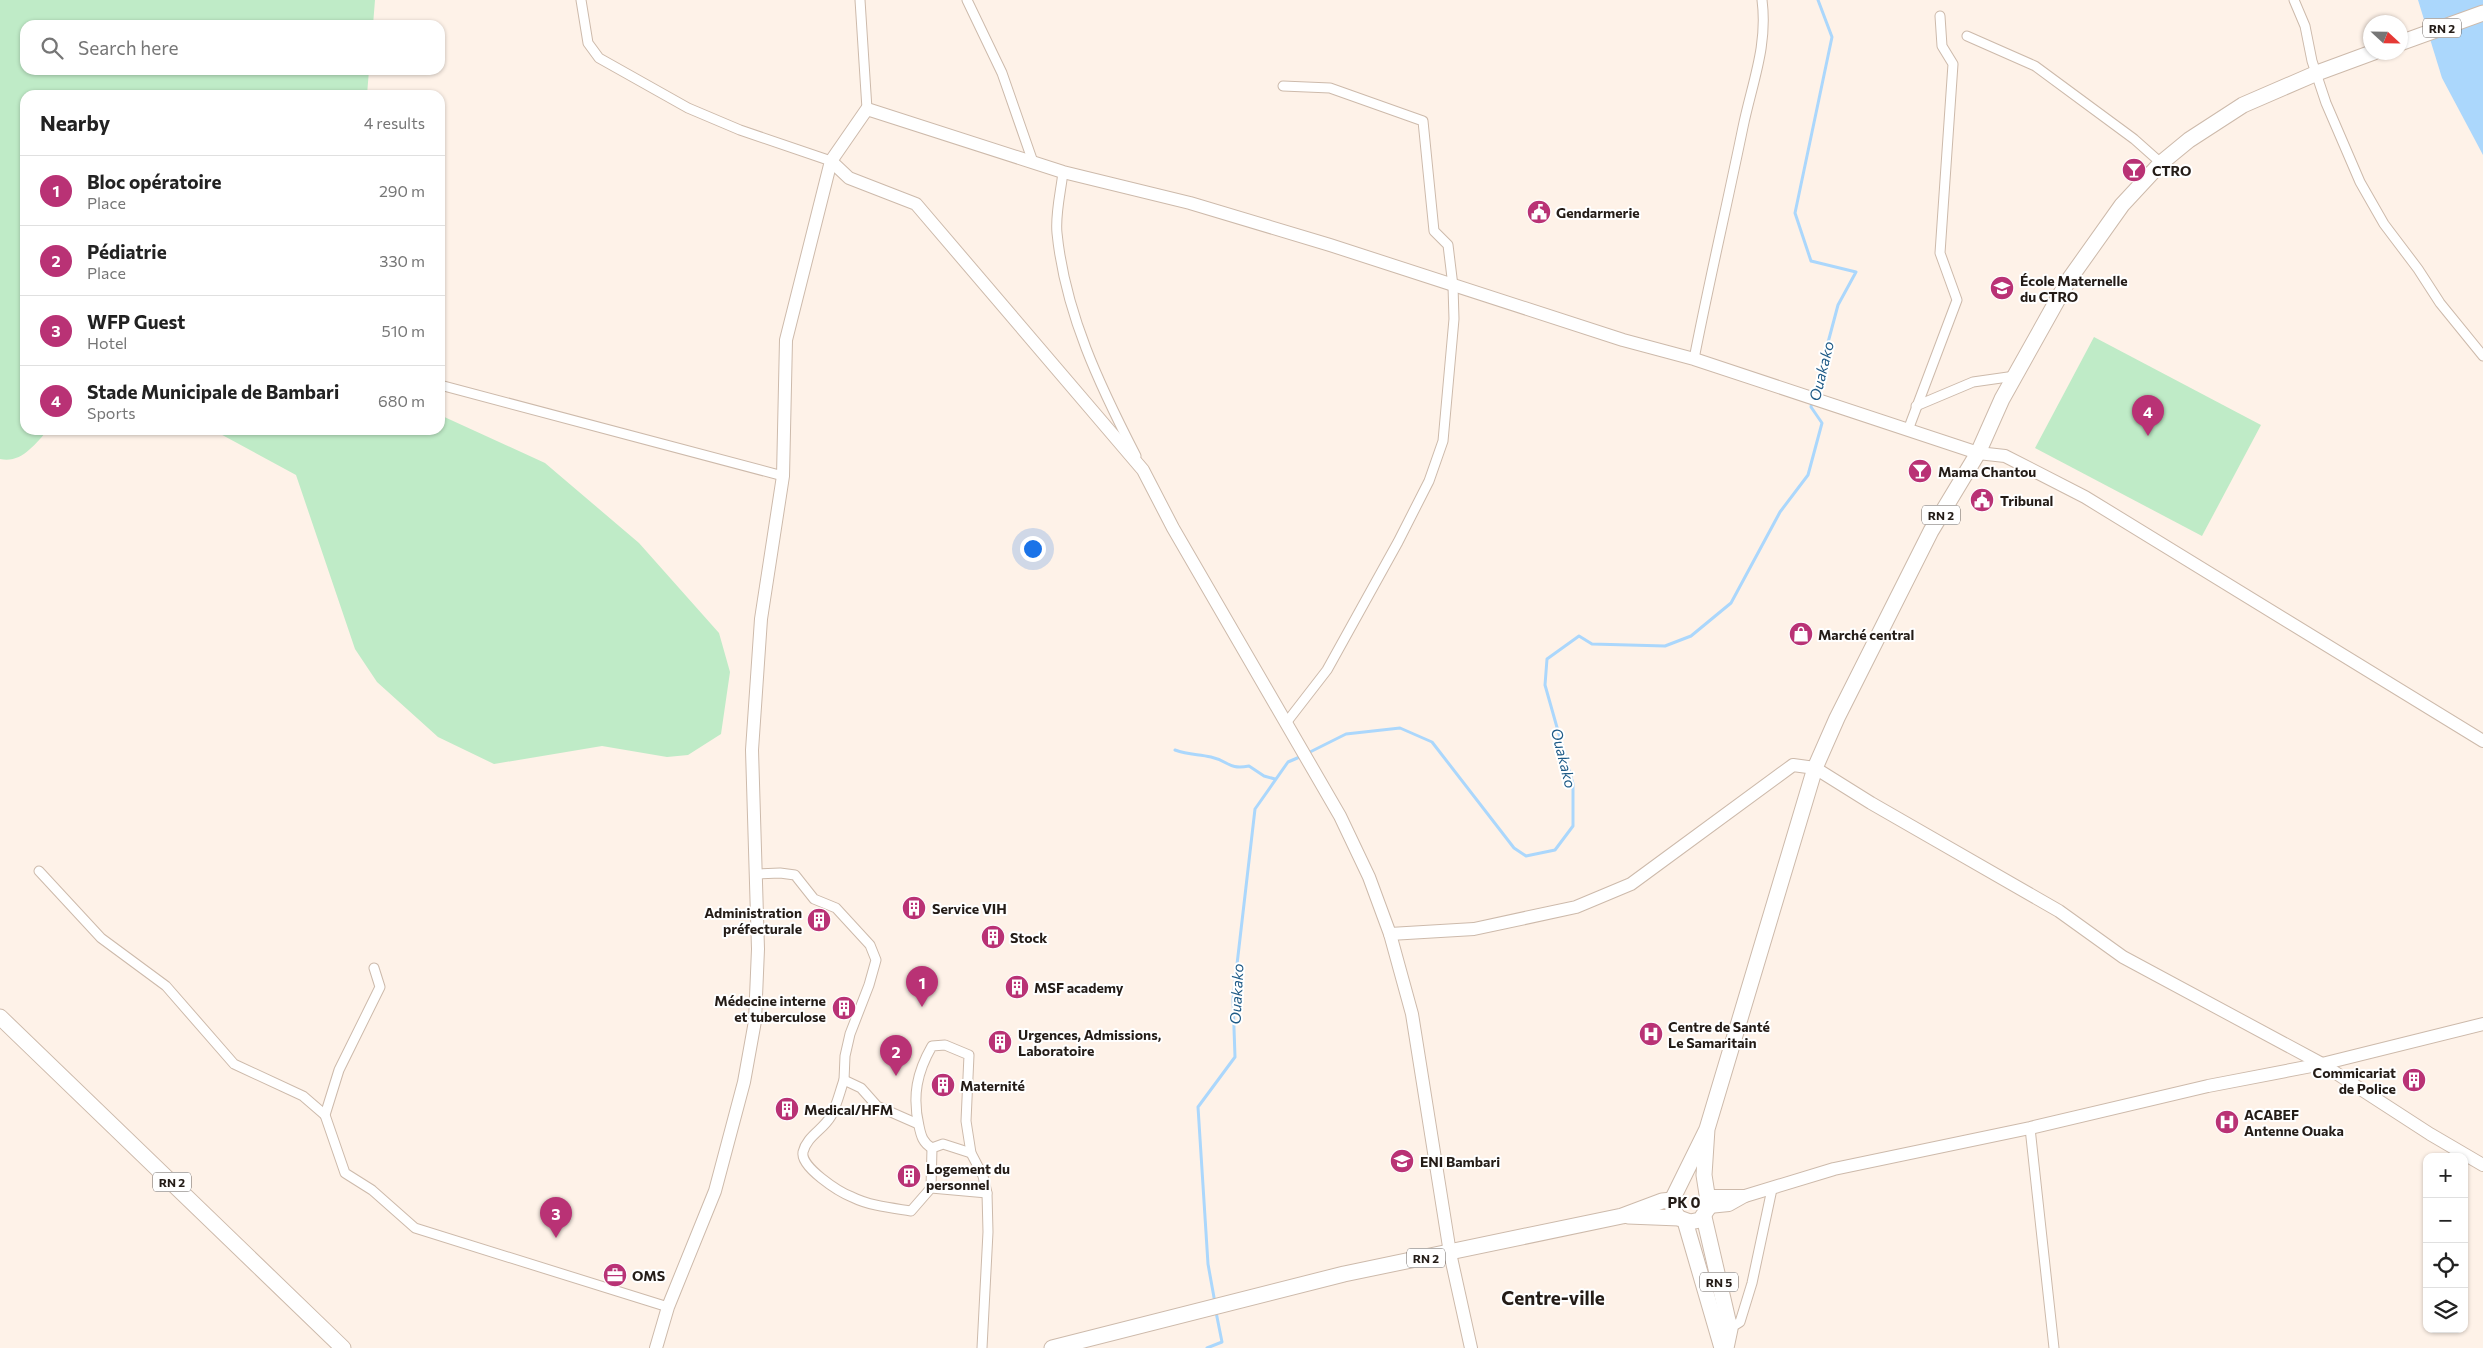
<!DOCTYPE html>
<html lang="en">
<head>
<meta charset="utf-8">
<style>
  :root { --surface:#fff; --page:#f2f2f2; --text:#222; --muted:#767676; --line:#e0e0e0; --accent:#b93275 }
  body { margin:0; font-family:Commissioner,sans-serif; background:var(--page); color:var(--text) }
  .controls { position:absolute; right:15px; bottom:15px; display:grid; overflow:hidden; border-radius:10px; box-shadow:0 1px 4px #0004 }
  .controls button { width:45px; height:45px; display:grid; place-items:center; padding:0; border:0; border-bottom:1px solid var(--line); background:var(--surface); color:var(--text); font:25px sans-serif }
  .compass { position:absolute; left:2363px; top:15px; width:45px; height:45px; border-radius:50%; background:var(--surface); box-shadow:0 1px 4px #0004; rotate:112deg }
  .you { position:absolute; left:1032px; top:548px; width:18px; height:18px; margin:-12px; border:4px solid #fff; border-radius:50%; background:#1a73e8; box-shadow:0 0 0 8px #1a73e833 }
  .badge { display:grid; place-items:center; width:32px; height:32px; border-radius:50%; background:var(--accent); color:#fff; font-size:16px; font-weight:700 }
  .pin { position:absolute; translate:-50% -41px; filter:drop-shadow(0 1px 2px #0008) }
  .pin::after { content:''; position:absolute; top:26px; width:18px; height:15px; background:inherit; clip-path:polygon(0 0,100% 0,50% 100%) }
  .list { margin:0; padding:0; list-style:none }
  h2 { display:flex; justify-content:space-between; align-items:center; height:65px; margin:0; padding:0 20px; font-size:21px }
  h2 small { font-size:16px; font-weight:400; color:var(--muted) }
  .list li { display:grid; grid-template-columns:32px 1fr auto; gap:15px; align-items:center; box-sizing:border-box; height:70px; padding:0 20px; border-top:1px solid var(--line) }
  .list b { display:block; font-size:19px; white-space:nowrap }
  .list p { margin:0; font-size:16px; white-space:nowrap; color:var(--muted) }
  .list em { font-size:16px; font-style:normal; color:var(--muted) }
  .icon { flex:none; width:28px; height:28px; fill:none; stroke:currentColor; stroke-width:2; stroke-linecap:round; stroke-linejoin:round }
  .map { position:relative; flex:none; width:2483px; height:1348px; overflow:hidden }
  .search { position:absolute; background:var(--surface); box-shadow:0 1px 4px #0004; left:20px; top:20px; width:425px; height:55px; display:flex; align-items:center; gap:12px; box-sizing:border-box; padding:0 18px; border-radius:15px; color:var(--muted); font-size:19px }
  .panel { position:absolute; background:var(--surface); box-shadow:0 1px 4px #0004; left:20px; top:90px; width:425px; height:345px; border-radius:15px }
  .map>svg:first-child { display:block }
</style>
</head>
<body>
<div class="map">
<svg width="2483" height="1348" viewBox="0 0 2483 1348">
  <rect width="100%" height="100%" fill="#fef2e8"/>
  <g fill="#bfebc7">
    <path d="M0 0H375L373 25H25V70H369L367 95H25V430H48C35 444 21 464 0 459Z"/>
    <polygon points="2094,337 2261,425 2202,536 2035,448"/>
    <polygon points="440,415 545,463 639,543 719,633 730,672 721,734 688,755 667,757 602,746 494,764 438,737 377,682 355,649 296,475 213,430 440,430"/>
  </g>
  <polygon fill="#abd7fc" points="2418,0 2483,0 2483,155 2442,78"/>
  <g fill="none" stroke-linecap="round" stroke-linejoin="round">
    <g stroke="#abd7fc" stroke-width="3">
      <polyline points="1814,395 1838,305 1856,272 1811,261 1795,213 1832,37 1818,0"/>
      <path d="M1175 750C1189 755 1198 754 1211 757 1229 761 1228 770 1249 766L1264 776 1275 779"/>
      <polyline points="1308,753 1346,734 1400,728 1432,742 1514,848 1526,856 1555,850 1573,826 1573,784 1545,685 1547,659 1579,636 1592,644 1665,646 1691,636 1731,603 1780,512 1808,475 1822,423 1811,407 1812,401"/>
      <polyline points="1215,1303 1208,1264 1198,1107 1235,1057 1233,999 1255,809 1288,762 1302,756"/>
      <polyline points="1207,1348 1222,1342 1216,1312"/>
    </g>
    <g stroke="#cdbaab" stroke-width="11">
      <g id="street">
        <polyline points="581,0 588,43 599,58 688,108 740,130 831,161"/>
        <polyline points="860,0 867,109"/>
        <polyline points="967,0 1002,73 1033,162"/>
        <polyline points="2294,0 2305,26 2312,61 2326,103 2360,182 2384,224 2418,269 2440,303 2483,356"/>
        <polyline points="1967,36 2035,66 2134,139 2161,163"/>
        <polyline points="1283,86 1330,88 1423,121 1434,231 1448,245 1453,286 1454,319 1443,441 1429,481 1398,542 1327,670 1286,723"/>
        <path d="M1063 172C1061 191 1055 214 1057 233 1065 313 1100 386 1136 456"/>
        <path d="M1694 359C1709 282 1727 205 1743 127 1752 83 1768 46 1762 0"/>
        <polyline points="440,385 783,476"/>
        <polyline points="1916,406 1973,382 2015,376"/>
        <polyline points="1908,430 1957,300 1940,253 1953,64 1942,46 1940,16"/>
        <polyline points="39,871 101,938 166,986 234,1064 303,1096 325,1115"/>
        <polyline points="756,874 780,873 795,875 814,899 836,908 870,945 876,960 869,985 850,1034 845,1056 844,1080"/>
        <polyline points="374,968 380,987 339,1070 325,1115 345,1173 372,1190 415,1228 668,1307"/>
        <path d="M918 1124 877 1106 861 1088 844 1080C840 1091 837 1105 831 1116 823 1130 807 1136 803 1152 800 1167 839 1192 852 1197 870 1206 892 1208 911 1211L931 1188 987 1193"/>
        <polyline points="2030,1128 2054,1348"/>
        <path d="M932 1148C923 1143 921 1136 919 1126 912 1096 917 1072 932 1046L945 1045 969 1055 966 1121 971 1153 983 1176 987 1193 988 1232 982 1348"/>
        <polyline points="931,1188 932,1148 943,1144 971,1153"/>
        <polyline points="1727,1330 1740,1322 1752,1283 1772,1189"/>
      </g>
    </g>
    <g stroke="#cdbaab" stroke-width="14">
      <g id="secondary">
        <polyline points="831,161 849,178 916,204 1143,470 1173,528 1340,816 1369,877 1390,934 1412,1014 1450,1253 1471,1348"/>
        <polyline points="1390,934 1474,929 1576,907 1631,884 1793,765 1815,768 1871,803 2059,911 2123,957 2322,1064 2430,1134 2483,1165"/>
        <polyline points="1709,1196 1745,1196"/>
        <polyline points="1709,1207 1729,1205 1745,1196 1834,1169 2030,1128 2208,1086 2322,1064 2483,1024"/>
        <polyline points="656,1348 668,1307 715,1191 744,1082 755,1021 758,949 752,750 761,619 783,476 786,340 831,161 867,109 1063,172 1190,203 1330,245 1623,340 1694,359 1978,453 2005,456 2085,497 2483,741"/>
      </g>
    </g>
    <g stroke="#cdbaab" stroke-width="17">
      <g id="primary">
        <polyline points="2400,43 2483,13"/>
        <polyline points="0,1017 343,1348"/>
        <polyline points="1707,1129 1704,1175 1709,1207 1700,1220 1690,1222 1679,1218 1673,1210 1672,1200 1707,1129 1815,768 1837,718 1931,531 1978,453 2002,399 2068,281 2122,205 2161,163 2189,140 2243,105 2317,73 2374,52"/>
        <polyline points="1628,1216 1679,1218"/>
        <polyline points="1704,1217 1730,1329 1726,1348"/>
        <polyline points="1685,1221 1722,1348"/>
        <polyline points="1052,1348 1344,1274 1622,1216 1662,1201 1672,1200"/>
      </g>
    </g>
    <use href="#street" stroke="#fff" stroke-width="9"/>
    <use href="#secondary" stroke="#fff" stroke-width="12"/>
    <use href="#primary" stroke="#fff" stroke-width="15"/>
  </g>
  <defs>
    <g id="bar-disc" transform="scale(1.25)"><circle r="9.5" fill="#b93275" stroke="#fff"/><path d="M-6-5H6L.8 .8V4.5H3.5V6h-7V4.5H-.8V.8Z" fill="#fff"/></g>
    <g id="civic-disc" transform="scale(1.25)"><circle r="9.5" fill="#b93275" stroke="#fff"/><path d="M-.6-6.5H3V-4.5H.6V-3L4-1V1h2V6H-6V1h2V-1L-.6-3ZM-1.2 2.5V6h2.4V2.5Z" fill="#fff"/></g>
    <g id="school-disc" transform="scale(1.25)"><circle r="9.5" fill="#b93275" stroke="#fff"/><path d="M0-5L7-2L0 1L-7-2ZM-4 1L0 2.5L4 1V4Q0 6-4 4Z" fill="#fff"/></g>
    <g id="shop-disc" transform="scale(1.25)"><circle r="9.5" fill="#b93275" stroke="#fff"/><path d="M-5-2.5h2.3a2.7 3.5 0 0 1 5.4 0H5L5.5 6h-11ZM-1.5-2.5h3a1.5 2.3 0 0 0-3 0Z" fill="#fff"/></g>
    <g id="building-disc" transform="scale(1.25)"><circle r="9.5" fill="#b93275" stroke="#fff"/><path d="M-4-6H4V6H1V3H-1V6H-4ZM-2.5-4.3h1.7v1.8h-1.7ZM.8-4.3h1.7v1.8H.8ZM-2.5-1h1.7V.8h-1.7ZM.8-1h1.7V.8H.8Z" fill="#fff"/></g>
    <g id="hospital-disc" transform="scale(1.25)"><circle r="9.5" fill="#b93275" stroke="#fff"/><path d="M-5-5h3v3.5h4V-5h3V5h-3V1.5h-4V5h-3Z" fill="#fff"/></g>
    <g id="office-disc" transform="scale(1.25)"><circle r="9.5" fill="#b93275" stroke="#fff"/><path d="M-6-3h4V-5.5h4V-3h4V5H-6ZM-1-4.5V-3h2v-1.5ZM-6 0V1H6V0Z" fill="#fff"/></g>
  </defs>
  <g fill-rule="evenodd">
    <use href="#bar-disc" x="2134" y="170"/>
    <use href="#civic-disc" x="1539" y="212"/>
    <use href="#school-disc" x="2002" y="288"/>
    <use href="#bar-disc" x="1920" y="471"/>
    <use href="#civic-disc" x="1982" y="500"/>
    <use href="#shop-disc" x="1801" y="634"/>
    <use href="#building-disc" x="914" y="908"/>
    <use href="#building-disc" x="819" y="920"/>
    <use href="#building-disc" x="993" y="937"/>
    <use href="#building-disc" x="1017" y="987"/>
    <use href="#building-disc" x="844" y="1008"/>
    <use href="#hospital-disc" x="1651" y="1034"/>
    <use href="#building-disc" x="1000" y="1042"/>
    <use href="#building-disc" x="2414" y="1080"/>
    <use href="#building-disc" x="943" y="1085"/>
    <use href="#building-disc" x="787" y="1109"/>
    <use href="#hospital-disc" x="2227" y="1122"/>
    <use href="#school-disc" x="1402" y="1161"/>
    <use href="#building-disc" x="909" y="1176"/>
    <use href="#office-disc" x="615" y="1275"/>
  </g>
  <g text-anchor="middle" dominant-baseline="central" stroke-width="4" stroke-linejoin="round" paint-order="stroke">
    <g fill="#fff" stroke="#66605d" stroke-width="1">
      <rect x="2423" y="18.5" width="38" height="19" rx="4"/>
      <rect x="1922" y="505.5" width="38" height="19" rx="4"/>
      <rect x="153" y="1172.5" width="38" height="19" rx="4"/>
      <rect x="1407" y="1248.5" width="38" height="19" rx="4"/>
      <rect x="1700" y="1272.5" width="38" height="19" rx="4"/>
    </g>
    <g font-size="12" font-weight="bold" fill="#241c17">
      <text x="2442" y="28">RN 2</text>
      <text x="1941" y="515">RN 2</text>
      <text x="172" y="1182">RN 2</text>
      <text x="1426" y="1258">RN 2</text>
      <text x="1719" y="1282">RN 5</text>
    </g>
    <g font-size="14" font-weight="bold" fill="#241c17" stroke="#fff" text-anchor="start">
      <text x="2152" y="170">CTRO</text>
      <text x="1556" y="212">Gendarmerie</text>
      <text x="2020" y="280">École Maternelle<tspan x="2020" dy="16">du CTRO</tspan></text>
      <text x="1938" y="471">Mama Chantou</text>
      <text x="2000" y="500">Tribunal</text>
      <text x="1818" y="634">Marché central</text>
      <text x="932" y="908">Service VIH</text>
      <text x="802" y="912" text-anchor="end">Administration<tspan x="802" dy="16">préfecturale</tspan></text>
      <text x="1010" y="937">Stock</text>
      <text x="1034" y="987">MSF academy</text>
      <text x="826" y="1000" text-anchor="end">Médecine interne<tspan x="826" dy="16">et tuberculose</tspan></text>
      <text x="1668" y="1026">Centre de Santé<tspan x="1668" dy="16">Le Samaritain</tspan></text>
      <text x="1018" y="1034">Urgences, Admissions,<tspan x="1018" dy="16">Laboratoire</tspan></text>
      <text x="2396" y="1072" text-anchor="end">Commicariat<tspan x="2396" dy="16">de Police</tspan></text>
      <text x="960" y="1085">Maternité</text>
      <text x="804" y="1109">Medical/HFM</text>
      <text x="2244" y="1114">ACABEF<tspan x="2244" dy="16">Antenne Ouaka</tspan></text>
      <text x="1420" y="1161">ENI Bambari</text>
      <text x="926" y="1168">Logement du<tspan x="926" dy="16">personnel</tspan></text>
      <text x="632" y="1275">OMS</text>
    </g>
    <g font-size="15" font-style="italic" fill="#1e5a86" stroke="#fff">
      <text transform="translate(1821 371) rotate(-76)">Ouakako</text>
      <text transform="translate(1564 758) rotate(76)">Ouakako</text>
      <text transform="translate(1236 994) rotate(-87)">Ouakako</text>
    </g>
    <g font-size="15" font-weight="bold" fill="#241c17" stroke="#fff">
      <text x="1684" y="1202">PK 0</text>
    </g>
    <g font-size="19" font-weight="bold" fill="#241c17" stroke="#fff">
      <text x="1553" y="1297">Centre-ville</text>
    </g>
  </g>
</svg>
<div class="controls">
<button>+</button>
<button>−</button>
<button><svg class="icon" aria-label="locate" viewBox="0 0 24 24"><circle cx="12" cy="12" r="6"/><path d="M12 2v4M12 18v4M2 12h4M18 12h4"/></svg></button>
<button><svg class="icon" aria-label="layers" viewBox="0 0 24 24"><path d="M12 4l9 5-9 5-9-5zM3 14l9 5 9-5"/></svg></button>
</div>
<svg class="compass" viewBox="-18 -18 36 36"><path d="M0-13l5 13h-10z" fill="#e53935"/><path d="M0 13l5-13h-10z" fill="#767676"/></svg>
<div class="you"></div>
<div class="pin badge" style="left:922px;top:1007px">1</div>
<div class="pin badge" style="left:896px;top:1076px">2</div>
<div class="pin badge" style="left:556px;top:1238px">3</div>
<div class="pin badge" style="left:2148px;top:436px">4</div>
<div class="search"><svg class="icon" aria-label="search" viewBox="0 0 24 24"><circle cx="10" cy="10" r="6"/><path d="M15 15l6 6"/></svg>Search here</div>
<section class="panel">
<h2>Nearby<small>4 results</small></h2>
<ul class="list">
<li><span class="badge">1</span><div><b>Bloc opératoire</b><p>Place</p></div><em>290 m</em></li>
<li><span class="badge">2</span><div><b>Pédiatrie</b><p>Place</p></div><em>330 m</em></li>
<li><span class="badge">3</span><div><b>WFP Guest</b><p>Hotel</p></div><em>510 m</em></li>
<li><span class="badge">4</span><div><b>Stade Municipale de Bambari</b><p>Sports</p></div><em>680 m</em></li>
</ul>
</section>
</div>
</body>
</html>
